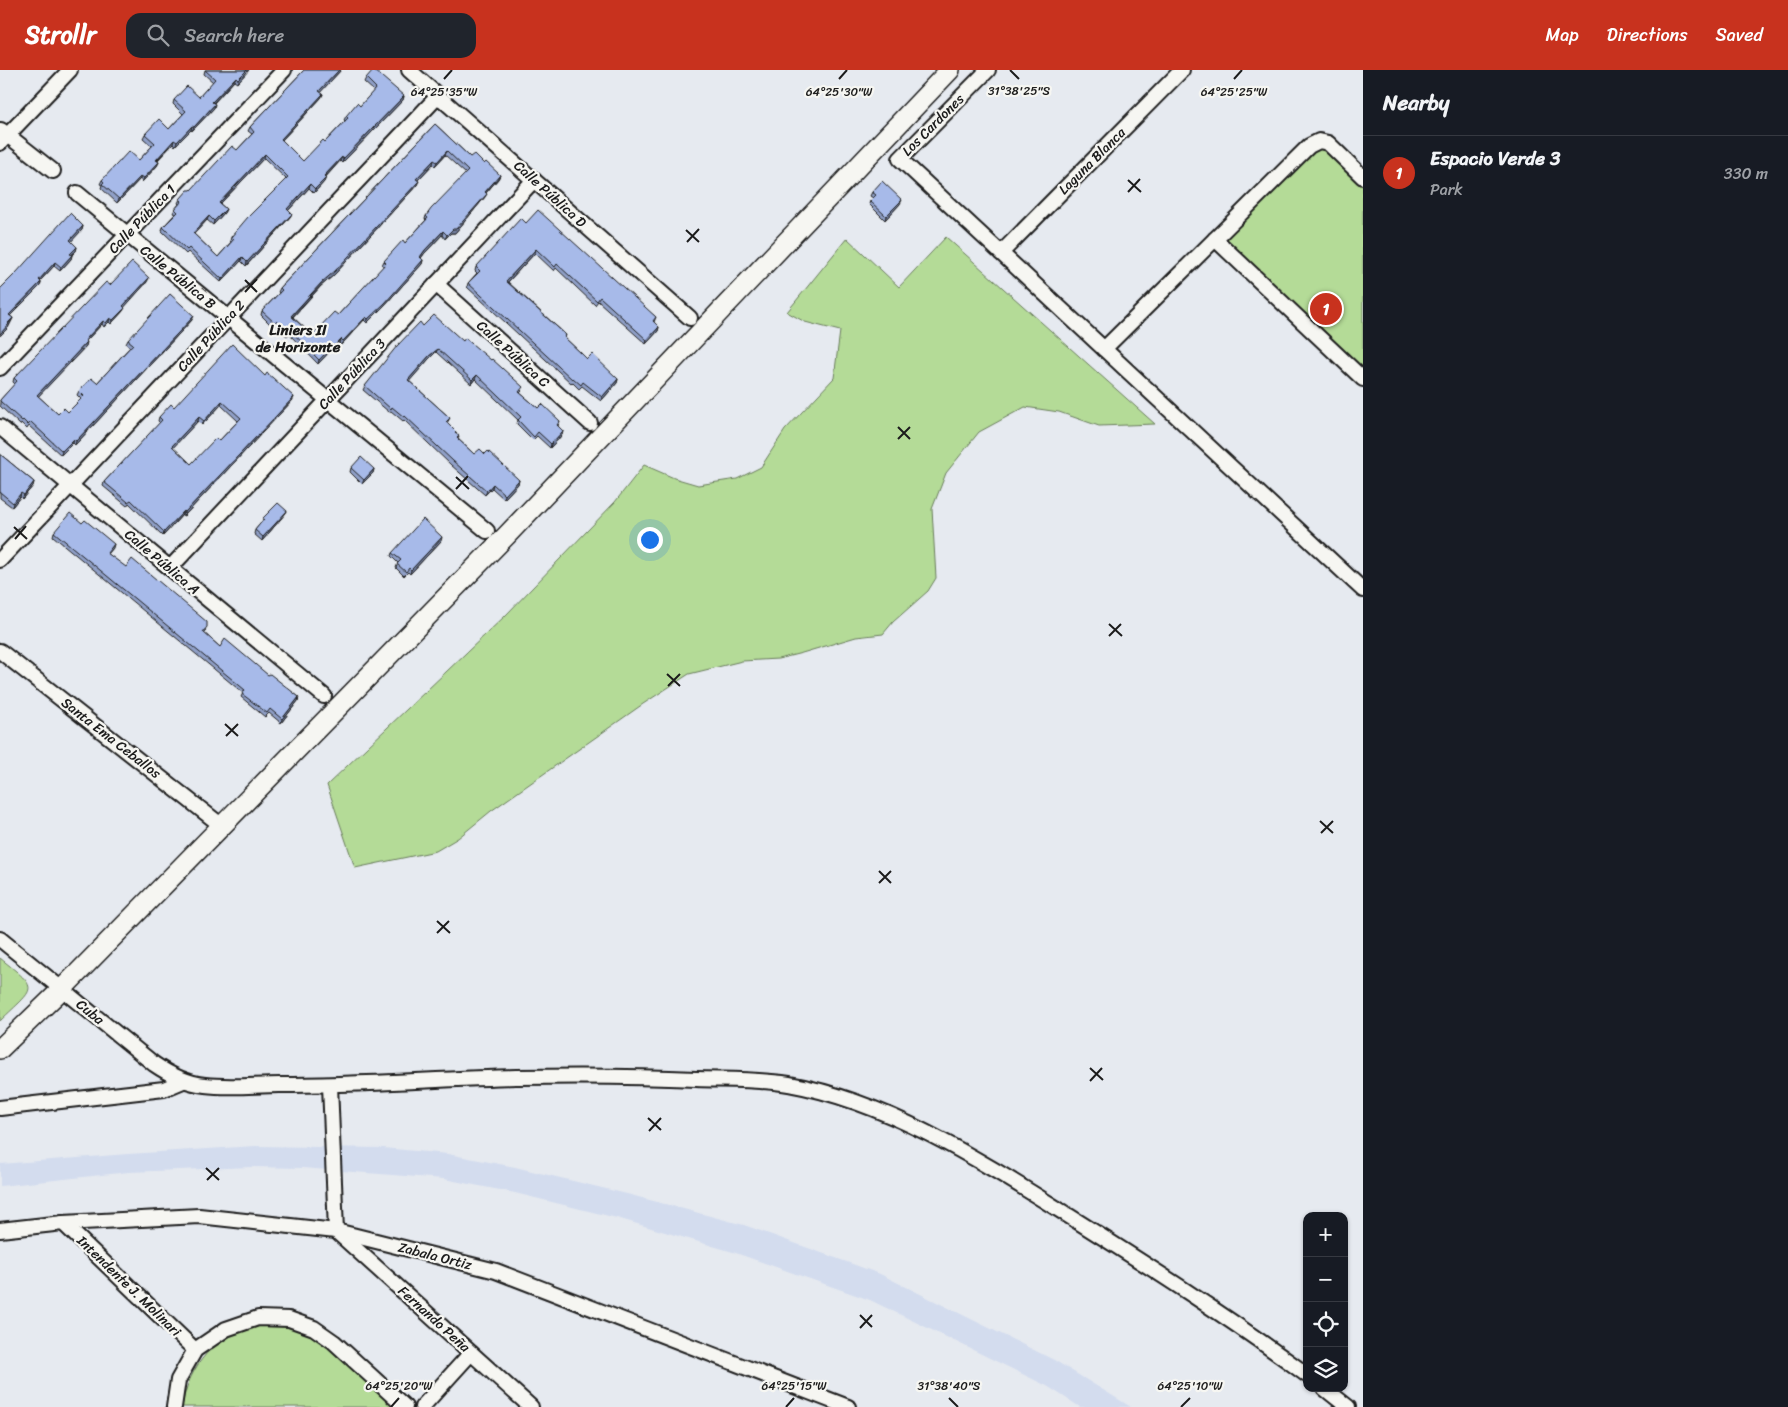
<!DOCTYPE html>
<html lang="en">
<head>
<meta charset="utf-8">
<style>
  :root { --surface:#171b24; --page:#20242c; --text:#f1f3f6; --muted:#9ea1a6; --line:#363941; --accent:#c8321e }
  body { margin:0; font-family:Sriracha,sans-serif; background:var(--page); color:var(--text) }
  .controls { position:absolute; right:15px; bottom:15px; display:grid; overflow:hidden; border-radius:10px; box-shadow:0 1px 4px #0004 }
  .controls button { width:45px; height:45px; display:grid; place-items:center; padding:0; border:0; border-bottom:1px solid var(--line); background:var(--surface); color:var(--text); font:25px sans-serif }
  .you { position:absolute; left:649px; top:469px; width:18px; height:18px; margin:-12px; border:4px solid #fff; border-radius:50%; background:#1a73e8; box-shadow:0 0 0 8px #1a73e833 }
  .badge { display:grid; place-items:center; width:32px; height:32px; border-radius:50%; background:var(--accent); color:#fff; font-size:16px; font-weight:700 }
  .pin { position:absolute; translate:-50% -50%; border:2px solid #fff; box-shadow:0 1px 5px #0006 }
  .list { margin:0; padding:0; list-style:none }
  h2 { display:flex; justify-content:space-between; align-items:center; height:65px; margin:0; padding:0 20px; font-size:21px }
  h2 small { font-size:16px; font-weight:400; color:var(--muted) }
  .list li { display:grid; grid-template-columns:32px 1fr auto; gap:15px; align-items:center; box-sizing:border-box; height:75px; padding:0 20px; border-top:1px solid var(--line) }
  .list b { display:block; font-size:19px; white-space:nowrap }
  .list p { margin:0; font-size:16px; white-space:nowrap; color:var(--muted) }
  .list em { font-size:16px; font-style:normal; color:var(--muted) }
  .icon { flex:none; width:28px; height:28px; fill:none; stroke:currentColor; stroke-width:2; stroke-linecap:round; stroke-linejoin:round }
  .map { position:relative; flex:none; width:1363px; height:1337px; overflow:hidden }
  header { display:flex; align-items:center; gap:30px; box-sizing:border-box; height:70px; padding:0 25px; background:var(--accent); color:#fff }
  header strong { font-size:24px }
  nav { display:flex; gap:28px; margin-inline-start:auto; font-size:18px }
  .search { width:350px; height:45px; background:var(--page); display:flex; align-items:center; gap:12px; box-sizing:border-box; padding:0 18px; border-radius:15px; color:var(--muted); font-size:19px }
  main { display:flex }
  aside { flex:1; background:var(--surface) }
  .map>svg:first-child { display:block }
</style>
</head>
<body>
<header>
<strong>Strollr</strong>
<div class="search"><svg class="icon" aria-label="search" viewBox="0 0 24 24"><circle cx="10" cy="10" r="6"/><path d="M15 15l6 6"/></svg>Search here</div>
<nav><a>Map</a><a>Directions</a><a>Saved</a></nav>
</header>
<main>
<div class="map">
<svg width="1363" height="1337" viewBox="0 0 1363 1337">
  <rect width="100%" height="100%" fill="#e6eaf0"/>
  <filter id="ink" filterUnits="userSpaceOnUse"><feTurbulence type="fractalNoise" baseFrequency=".02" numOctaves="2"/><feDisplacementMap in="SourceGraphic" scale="10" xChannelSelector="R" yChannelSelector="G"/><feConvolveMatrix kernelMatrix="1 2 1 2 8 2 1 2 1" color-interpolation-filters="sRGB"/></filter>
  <g filter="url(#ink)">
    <polygon fill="#d3dcee" points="255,1076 383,1078 448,1084 515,1097 627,1124 744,1155 880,1204 1054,1290 1131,1337 1080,1337 1047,1316 870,1230 733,1182 617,1148 515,1123 444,1109 302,1098 252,1097 129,1102 0,1116 0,1094 128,1084"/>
    <g fill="#b4db97" stroke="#687c5a">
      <polygon points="1319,71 1363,107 1363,309 1215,169"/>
      <polygon points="946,167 1155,354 1099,356 1059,342 1025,337 979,362 946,403 932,439 936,508 928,521 893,552 883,564 856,567 802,583 778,589 742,591 689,604 643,634 491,741 458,768 436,781 355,798 327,715 506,545 615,432 644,395 674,408 698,415 737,409 761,397 785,360 834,308 840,261 805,252 787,242 847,168 899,217"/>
      <path d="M0 888C41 921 36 916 0 951Z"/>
      <path d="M285 1254 317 1263 397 1337H182C188 1296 216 1263 258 1255 267 1253 276 1254 285 1254Z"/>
    </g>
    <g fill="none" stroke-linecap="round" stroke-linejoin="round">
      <g stroke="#1c1c1c" stroke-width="18">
        <g id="street">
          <polyline points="409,0 690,248"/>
          <polyline points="988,0 900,89 1363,520"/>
          <polyline points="1,60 53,101"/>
          <polyline points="0,73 70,0"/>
          <polyline points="77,123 487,461"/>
          <polyline points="1215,169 1363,309"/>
          <polyline points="1001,183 1182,0"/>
          <polyline points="436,214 590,353"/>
          <polyline points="1104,279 1309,76 1319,71 1328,73 1363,107"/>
          <polyline points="0,298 284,0"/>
          <polyline points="0,357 324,626"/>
          <polyline points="0,490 438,26"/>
          <polyline points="170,498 534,110"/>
          <polyline points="0,581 222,756"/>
          <path d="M0 869 154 994C170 1005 186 1013 205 1015 229 1018 255 1015 280 1015 359 1015 437 1009 516 1007 576 1006 636 1006 696 1009 727 1010 759 1009 789 1014 890 1032 984 1093 1069 1146 1150 1197 1230 1248 1307 1305"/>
          <polyline points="330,1015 336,1161 531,1337"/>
          <polyline points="0,1038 164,1019 183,1011"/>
          <polyline points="63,1153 195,1280"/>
          <polyline points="0,1160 63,1153 199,1146 336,1161 496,1201 848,1337"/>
          <polyline points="1324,1318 1348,1337"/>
          <polyline points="174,1337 178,1310 195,1280 226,1259 258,1248 289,1249 314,1258 334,1272 405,1337"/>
          <polyline points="422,1337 471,1283"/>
        </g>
      </g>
      <g stroke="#1c1c1c" stroke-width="22">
        <polyline id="secondary" points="0,979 62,919 506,466 950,0"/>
      </g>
      <use href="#street" stroke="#f6f6f2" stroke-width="14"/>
      <use href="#secondary" stroke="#f6f6f2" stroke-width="19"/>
    </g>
    <g fill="#90a0c8" stroke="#1c1c1c" fill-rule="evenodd">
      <polygon points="205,0 249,0 237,13 234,11 214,33 214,38 192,61 191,60 175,76 173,74 157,91 159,92 157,96 142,112 140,109 117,133 101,118 102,115 100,114 102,110 139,90 152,76 143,68 145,64 169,59 183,44 173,34 174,30 199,27 213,12 204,4"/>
      <path d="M304 0H341L320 22 323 24 321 28 282 70 303 91 325 72 345 51 344 50 346 46 360 36 374 21 364 12 366 8 404 26 403 30 342 93 340 91 325 108 324 112 314 123 309 118 288 141 290 147 246 196 241 191 221 212 188 182 186 184 162 161 163 157 175 144 173 143 175 139 179 134 178 133 180 129 191 120 237 80 252 64 248 61 250 57ZM264 88 286 109 231 167 230 171 231 172 218 187 194 164 207 150 213 155 224 143 226 139 220 134Z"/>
      <path d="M435 54 470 87 484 94 500 105 498 109 486 123 485 127 455 163H451L445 169 442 165 424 184 421 188 423 190 422 194 383 237 367 253 364 250 341 275 339 273 333 280 332 279 318 294 289 264 287 266 275 255 273 257 261 245 262 241 279 223 278 222 280 218ZM445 85 466 104 426 146 425 149 426 150 405 173 384 191 382 195 384 196 338 245 312 265 293 247 321 216 334 205 417 115 418 110 433 94 435 96Z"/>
      <polygon points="872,122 900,134 885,150 869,134 870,131 873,128 870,126"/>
      <polygon points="526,153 656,247 654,252 659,257 658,261 646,274 598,231 595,235 556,198 554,201 535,183 508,212 566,265 565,268 587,289 618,309 617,313 601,331 582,316 579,319 572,312 571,313 467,217 468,213 477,203 475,201 476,197"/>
      <polygon points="83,156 82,160 71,171 77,177 76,181 72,185 71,189 60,201 54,196 40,211 41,212 40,216 10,246 13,248 8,258 0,219"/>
      <polygon points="147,212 124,237 123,241 111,254 109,252 104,257 102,254 86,271 86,276 38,326 58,344 68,342 81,329 77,325 79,321 97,313 130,277 126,274 128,270 192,250 75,375 73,373 61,385 29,356 27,359 21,353 20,355 0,336 0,330 15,314 13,312 14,308 110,215"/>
      <polygon points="423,256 463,271 522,321 520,323 538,338 560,351 558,356 563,361 562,365 550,378 537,366 533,370 517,354 518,350 475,309 471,314 436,282 428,290 409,311 450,348 447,353 459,366 458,369 474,384 485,384 519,410 518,414 504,429 492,418 485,425 451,395 404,350 403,351 391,341 389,342 363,320 365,316"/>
      <path d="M265 306 294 327 292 331 184 446 182 445 163 466 129 433 127 436 103 416 104 412 160 353 158 351 159 347 174 337ZM221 335 238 351 219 371 191 394 173 377 198 351 202 355Z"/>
      <polygon points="0,384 34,412 33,416 22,429 20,427 12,437 0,428"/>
      <polygon points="351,398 374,399 373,403 362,414 350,402"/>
      <polygon points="287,441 285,444 262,471 254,464 255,460 262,452 263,448"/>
      <polygon points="82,453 113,478 108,484 206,560 204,563 220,577 268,605 299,627 298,631 281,653 269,643 265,647 241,627 243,623 53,466 54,462"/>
      <polygon points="441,471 410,504 408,502 404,506 396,498 398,493 391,486 392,483"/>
    </g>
    <g fill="#7582a3" stroke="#1c1c1c">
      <polygon points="247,0 249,0 237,13 238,9"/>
      <polygon points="339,0 341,0 318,25 319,21"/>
      <polygon points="236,7 234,11 211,35 212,32"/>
      <polygon points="323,24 321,28 279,73 281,69"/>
      <polygon points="404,26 403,30 342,93 343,89"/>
      <polygon points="215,34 214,38 192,61 194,57"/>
      <polygon points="192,56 191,60 175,76 177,72"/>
      <polygon points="174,70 173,74 154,93 156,90"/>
      <polygon points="447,81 445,85 435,96 437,92"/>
      <polygon points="265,84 264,88 217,137 219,133"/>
      <polygon points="342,87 340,91 322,110 324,106"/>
      <polygon points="434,90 433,94 415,113 416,109"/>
      <polygon points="159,92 157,96 142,112 144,108"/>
      <polygon points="500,105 498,109 483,126 485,122"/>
      <polygon points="141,106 140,109 117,133 119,129"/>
      <polygon points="326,108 324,112 314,123 315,119"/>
      <polygon points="419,111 417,115 334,205 321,216 290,249 291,246"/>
      <polygon points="310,114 309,118 286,143 287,139"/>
      <polygon points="487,124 485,127 455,163 451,163 445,169 447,165"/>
      <polygon points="902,130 900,134 885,150 886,146"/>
      <polygon points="226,139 224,143 213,155 214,151"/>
      <polygon points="292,144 290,147 246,196 247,192"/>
      <polygon points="209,146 207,150 191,167 193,163"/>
      <polygon points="83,156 82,160 69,174 70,170"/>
      <polygon points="443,161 442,165 424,184 419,191 420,187 425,180"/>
      <polygon points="77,177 76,181 69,187 70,184"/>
      <polygon points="536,179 535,183 505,215 506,211"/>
      <polygon points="72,185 71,189 60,201 61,197"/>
      <polygon points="242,187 241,191 221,212 222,209"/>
      <polygon points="423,190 422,194 383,237 367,253 368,249"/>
      <polygon points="55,192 54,196 37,214 39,210"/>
      <polygon points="149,208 147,212 122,240 123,236"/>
      <polygon points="41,212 40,216 8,248 9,245"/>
      <polygon points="125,238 123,241 111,254 113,250"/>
      <polygon points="194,246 192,250 75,375 76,371"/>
      <polygon points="366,247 364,250 341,275 343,271"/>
      <polygon points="13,248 8,258 0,266 0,264"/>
      <polygon points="110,248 109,252 104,257 106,253"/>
      <polygon points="103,251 102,254 83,274 85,270"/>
      <polygon points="659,257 658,261 646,274 647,270"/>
      <polygon points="341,269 339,273 333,280 334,276"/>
      <polygon points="87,272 86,276 36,329 37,325"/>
      <polygon points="333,275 332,279 318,294 319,290"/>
      <polygon points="438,279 436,282 428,290 407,314 408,310 429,286"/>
      <polygon points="477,305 475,309 471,314 472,310"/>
      <polygon points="618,309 617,313 601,331 602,327"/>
      <polygon points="294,327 292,331 184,446 185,442"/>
      <polygon points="222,331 221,335 202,355 204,351"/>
      <polygon points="199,347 198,351 171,380 172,376"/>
      <polygon points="563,361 562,365 550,378 551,374"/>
      <polygon points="74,369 73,373 61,385 62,381"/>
      <polygon points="374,399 373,403 362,414 364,410"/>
      <polygon points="519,410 518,414 504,429 505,425"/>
      <polygon points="34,412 33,416 22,429 24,425"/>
      <polygon points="493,414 492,418 485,425 487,421"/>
      <polygon points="21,423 20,427 12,437 13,433"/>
      <polygon points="184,441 182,445 163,466 164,462"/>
      <polygon points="287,441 285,444 262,471 263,467"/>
      <polygon points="442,467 441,471 410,504 411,500"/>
      <polygon points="114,474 113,478 105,487 107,483"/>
      <polygon points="299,627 298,631 281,653 282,649"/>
    </g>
    <g fill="#a7bae9" stroke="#1c1c1c" fill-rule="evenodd">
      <polygon points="205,0 247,0 238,9 236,7 212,32 215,34 194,57 192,56 177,72 174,70 156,90 159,92 144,108 141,106 119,129 102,114 104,112 102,110 129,81 139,90 155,73 145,64 159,49 169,59 186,41 174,30 187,16 199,27 215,9"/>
      <path d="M304 0H339L319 21 323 24 281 69 303 91 323 70 325 72 348 48 346 46 357 33 360 36 376 18 366 8 373 0H374L404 26 343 89 342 87 324 106 326 108 315 119 310 114 287 139 292 144 247 192 242 187 222 209 189 178 187 180 163 157 178 142 175 139 182 131 180 129 188 120H191L232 76 237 80 254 62 250 57ZM265 84 288 107 248 147 231 167 234 169 218 187 193 163 209 146 214 151 226 139 219 133Z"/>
      <path d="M435 54 470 87 474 84 484 94 486 92 500 105 485 122 487 124 456 159H453L447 165 443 161 425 180 420 187 423 190 385 233 368 249 366 247 343 271 341 269 334 276 333 275 319 290 290 260 288 262 276 251 275 253 262 241 282 220 280 218ZM447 81 468 101 431 139 426 146 428 148 405 173 403 170 384 191 386 193 338 245 334 242 312 265 291 246 322 212 335 201 419 111 416 109 434 90 437 92Z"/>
      <polygon points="882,111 902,130 886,146 870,131 876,125 872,122"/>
      <polygon points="538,140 656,247 653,251 659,257 647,270 600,227 597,231 557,194 555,197 536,179 506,211 566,265 564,267 582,284 587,289 592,284 618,309 602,327 583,312 581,315 573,308 572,309 468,213 480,201 476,197 521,148 526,153"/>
      <polygon points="70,143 83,156 70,170 77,177 70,184 72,185 61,197 55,192 39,210 41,212 9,245 13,248 8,253 9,254 0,264 0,219 16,203"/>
      <polygon points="132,192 149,208 123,236 125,238 113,250 110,248 106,253 103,251 85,270 87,272 37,325 58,344 64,338 68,342 84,326 79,321 91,308 97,313 133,274 128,270 170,224 194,246 76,371 74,369 62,381 31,352 28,355 23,350 22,351 0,331 0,330 17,311 14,308 106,212 110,215"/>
      <polygon points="434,245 463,271 465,268 491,290 492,289 523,317 519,322 538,338 542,334 560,351 557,355 563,361 551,374 538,362 534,367 518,350 521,347 477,305 472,310 438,279 429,286 408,310 450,348 446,352 456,362 455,363 459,366 457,368 474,384 480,379 485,384 488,381 519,410 505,425 493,414 487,421 453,391 405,346 404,347 392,337 391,339 365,316 397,276 420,252 423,256"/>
      <path d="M232 274 265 306 267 303 273 308 294 327 185 442 184 441 164 462 131 430 128 432 104 412 162 350 159 347 171 334 174 337ZM222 331 241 348 219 371 216 368 191 394 172 376 199 347 204 351Z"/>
      <polygon points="0,384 34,412 24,425 21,423 13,433 0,422"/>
      <polygon points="361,387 374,399 364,410 351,398"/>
      <polygon points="278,433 287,441 263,467 255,460 264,449 263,448"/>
      <polygon points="70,443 82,453 85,450 114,474 107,483 126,497 132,489 207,552 207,557 203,562 220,577 225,569 268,605 270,604 299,627 282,649 270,639 267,643 242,624 245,620 54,462"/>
      <polygon points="423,449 442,467 411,500 409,498 406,502 397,494 401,490 392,483"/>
    </g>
  </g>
  <path fill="none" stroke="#1c1c1c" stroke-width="2" d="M1010 0 1019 9M444 9 452 0M839 9 847 0M1234 9 1242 0M1128 110 1141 122M1128 122 1140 109M686 160 699 172M687 172 699 159M245 210 257 222M245 222 257 209M898 357 910 369M898 369 910 357M456 407 469 419M456 419 468 406M14 457 27 469M15 469 26 456M1109 554 1122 566M1109 566 1121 554M667 604 680 616M668 616 680 604M225 654 238 666M226 666 238 654M1320 751 1333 763M1321 763 1333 751M879 801 891 813M879 813 891 801M437 851 450 863M437 863 449 851M1090 998 1103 1010M1090 1011 1102 998M648 1048 661 1060M649 1061 661 1048M206 1098 219 1110M207 1110 219 1098M860 1245 872 1257M860 1258 872 1245M949 1328 958 1337M391 1337 399 1328M786 1337 794 1328M1181 1337 1190 1328"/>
  <g text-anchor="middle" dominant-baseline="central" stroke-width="4.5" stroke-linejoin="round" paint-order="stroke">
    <g font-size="14" fill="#1c1c1c" stroke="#f6f6f2">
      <text transform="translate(933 55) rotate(-45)">Los Cardones</text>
      <text transform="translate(1092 91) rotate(-45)">Laguna Blanca</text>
      <text transform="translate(550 124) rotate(42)">Calle Pública D</text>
      <text transform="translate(142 149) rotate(-46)">Calle Pública 1</text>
      <text transform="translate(178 207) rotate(39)">Calle Pública B</text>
      <text transform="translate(211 266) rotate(-47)">Calle Pública 2</text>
      <text transform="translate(513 284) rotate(42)">Calle Pública C</text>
      <text transform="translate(352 304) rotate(-47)">Calle Pública 3</text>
      <text transform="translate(162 492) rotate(40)">Calle Pública A</text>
      <text transform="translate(111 668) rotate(38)">Santa Ema Ceballos</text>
      <text transform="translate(90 942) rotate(39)">Cuba</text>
      <text transform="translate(435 1186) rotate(14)">Zabala Ortiz</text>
      <text transform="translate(129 1216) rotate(44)">Intendente J. Molinari</text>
      <text transform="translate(434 1249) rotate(42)">Fernando Peña</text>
    </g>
    <g font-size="15" font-weight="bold" fill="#1c1c1c" stroke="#f6f6f2">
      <text x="298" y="260">Liniers II<tspan x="298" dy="17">de Horizonte</tspan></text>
    </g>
  </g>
  <g font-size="12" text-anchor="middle" fill="#1c1c1c" stroke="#f6f6f2" stroke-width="4.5" stroke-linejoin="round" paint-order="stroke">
    <text x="1019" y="25">31°38'25"S</text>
    <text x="444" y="26">64°25'35"W</text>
    <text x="839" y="26">64°25'30"W</text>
    <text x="1234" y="26">64°25'25"W</text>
    <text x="399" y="1320">64°25'20"W</text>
    <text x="794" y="1320">64°25'15"W</text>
    <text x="1190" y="1320">64°25'10"W</text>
    <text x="949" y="1320">31°38'40"S</text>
  </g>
</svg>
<div class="controls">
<button>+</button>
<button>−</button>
<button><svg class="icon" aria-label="locate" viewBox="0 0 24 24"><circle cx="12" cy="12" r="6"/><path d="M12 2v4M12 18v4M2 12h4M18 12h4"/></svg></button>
<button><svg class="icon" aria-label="layers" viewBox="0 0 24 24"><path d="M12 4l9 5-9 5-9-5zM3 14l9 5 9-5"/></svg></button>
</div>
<div class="you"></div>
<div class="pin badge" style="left:1326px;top:239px">1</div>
</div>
<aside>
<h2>Nearby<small></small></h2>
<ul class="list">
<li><span class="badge">1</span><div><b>Espacio Verde 3</b><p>Park</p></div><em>330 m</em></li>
</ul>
</aside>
</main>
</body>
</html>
